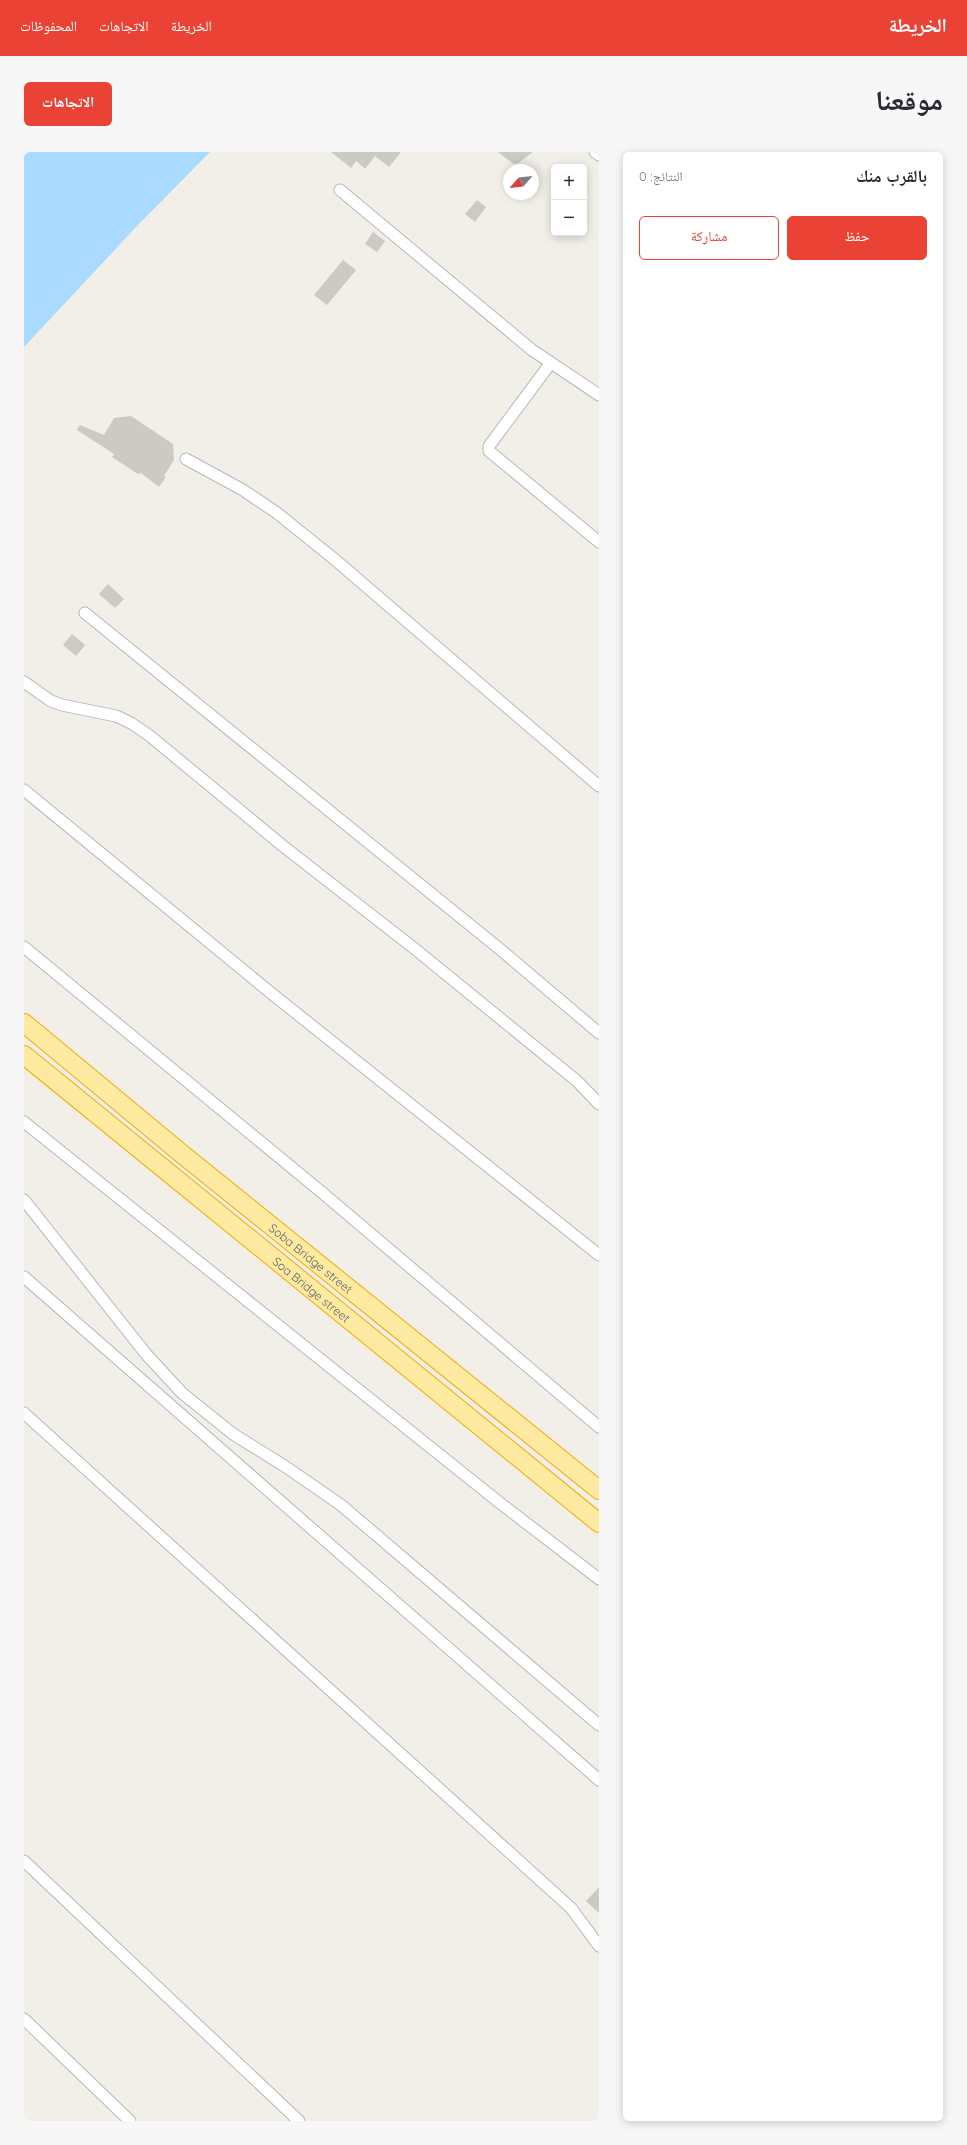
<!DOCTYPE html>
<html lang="ar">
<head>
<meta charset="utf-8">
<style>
  :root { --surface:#fff; --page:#f7f7f7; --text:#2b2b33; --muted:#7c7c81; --line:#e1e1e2; --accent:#ea4335 }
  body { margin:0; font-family:Quicksand,"Noto Naskh Arabic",sans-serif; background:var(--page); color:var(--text); direction:rtl }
  .controls { position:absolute; right:12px; top:12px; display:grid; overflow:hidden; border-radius:6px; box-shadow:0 2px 10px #0003 }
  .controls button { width:36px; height:36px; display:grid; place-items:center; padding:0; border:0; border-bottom:1px solid var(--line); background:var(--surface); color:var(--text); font:20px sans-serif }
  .compass { position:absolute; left:479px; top:12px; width:36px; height:36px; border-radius:50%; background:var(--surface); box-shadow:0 2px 10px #0003; rotate:243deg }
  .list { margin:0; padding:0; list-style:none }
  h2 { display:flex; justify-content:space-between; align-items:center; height:52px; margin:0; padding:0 16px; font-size:17px }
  h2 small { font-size:13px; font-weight:400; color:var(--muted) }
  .actions { display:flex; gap:8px; padding:12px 16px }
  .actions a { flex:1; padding:9px 0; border:1px solid var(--accent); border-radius:6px; text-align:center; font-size:14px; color:var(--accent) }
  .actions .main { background:var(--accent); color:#fff }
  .map { position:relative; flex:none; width:575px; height:1969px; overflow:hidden; direction:ltr; border-radius:6px }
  header { display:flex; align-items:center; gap:24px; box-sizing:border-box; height:56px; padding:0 20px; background:var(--accent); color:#fff }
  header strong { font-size:19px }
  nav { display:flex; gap:22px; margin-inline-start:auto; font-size:14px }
  .intro { display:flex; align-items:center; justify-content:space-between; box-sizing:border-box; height:96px; padding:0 24px }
  h1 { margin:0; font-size:28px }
  .button { padding:10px 18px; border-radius:6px; background:var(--accent); color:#fff; font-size:14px; font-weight:700 }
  main { display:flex; gap:24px; padding:0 24px }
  aside { flex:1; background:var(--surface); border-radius:6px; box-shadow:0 2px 10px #0003 }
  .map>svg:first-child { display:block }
</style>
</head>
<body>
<header>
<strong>الخريطة</strong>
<nav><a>الخريطة</a><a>الاتجاهات</a><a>المحفوظات</a></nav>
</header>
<div class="intro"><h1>موقعنا</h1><a class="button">الاتجاهات</a></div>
<main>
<aside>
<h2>بالقرب منك<small>النتائج: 0</small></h2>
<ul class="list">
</ul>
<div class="actions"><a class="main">حفظ</a><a>مشاركة</a></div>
</aside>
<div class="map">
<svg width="575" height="1969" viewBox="0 0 575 1969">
  <rect width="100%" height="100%" fill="#f1efe8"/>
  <polygon fill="#aadaff" points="0,0 186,0 113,74 0,195"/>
  <g fill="#cccac5">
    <polygon points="307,0 377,0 365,15 351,4 341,17 332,9 327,16"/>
    <polygon points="474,0 509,0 493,12 488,11"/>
    <polygon points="453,48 462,55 451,70 441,62"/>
    <polygon points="349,80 361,89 353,100 341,92"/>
    <polygon points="319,108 332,118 303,153 290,143"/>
    <polygon points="107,264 149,292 150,308 140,324 142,325 135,335 117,321 114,322 88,305 90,302 53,278 56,273 80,283 90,266"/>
    <polygon points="84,432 100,447 91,456 75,442"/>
    <polygon points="48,482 61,493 52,504 39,493"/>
    <polygon points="575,1735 575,1761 562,1749"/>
  </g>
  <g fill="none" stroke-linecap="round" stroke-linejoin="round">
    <g stroke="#b5b8bc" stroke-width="13">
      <g id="minor">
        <polyline points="571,0 575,3"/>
        <polyline points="316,38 508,198 575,243"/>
        <polyline points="526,212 465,294 465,299 575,390"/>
        <polyline points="162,307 219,338 253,361 309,406 575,634"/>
        <polyline points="61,461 477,798 575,881"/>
        <polyline points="0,530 27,549 38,553 92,564 107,571 126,584 259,694 391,797 553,929 575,952"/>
        <polyline points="0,638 247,841 575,1103"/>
        <polyline points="0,795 295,1038 575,1275"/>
        <polyline points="0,970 476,1351 575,1427"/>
        <polyline points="0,1048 122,1202 158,1241 209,1282 262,1315 317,1353 575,1573"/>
        <polyline points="0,1125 575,1628"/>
        <polyline points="0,1261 547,1756 575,1794"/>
        <polyline points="0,1709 275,1969"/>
        <polyline points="0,1867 106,1969"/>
      </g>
    </g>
    <g stroke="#f9ab00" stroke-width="20">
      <g id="trunk">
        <path id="s1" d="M0 871 158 1002 575 1338"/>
        <path id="s2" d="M0 903 575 1371"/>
      </g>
    </g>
    <use href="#minor" stroke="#fff" stroke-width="11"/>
    <use href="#trunk" stroke="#feeaa1" stroke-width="18"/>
  </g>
  <g text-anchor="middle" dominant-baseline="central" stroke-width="3" stroke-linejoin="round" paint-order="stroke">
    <g font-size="12" fill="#5f6368" stroke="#fff">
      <text stroke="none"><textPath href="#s1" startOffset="371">Soba Bridge street</textPath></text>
      <text stroke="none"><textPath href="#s2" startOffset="371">Soa Bridge street</textPath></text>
    </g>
  </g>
</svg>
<div class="controls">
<button>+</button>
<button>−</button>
</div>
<svg class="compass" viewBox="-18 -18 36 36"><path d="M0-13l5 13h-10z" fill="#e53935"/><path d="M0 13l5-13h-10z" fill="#7c7c81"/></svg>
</div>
</main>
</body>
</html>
